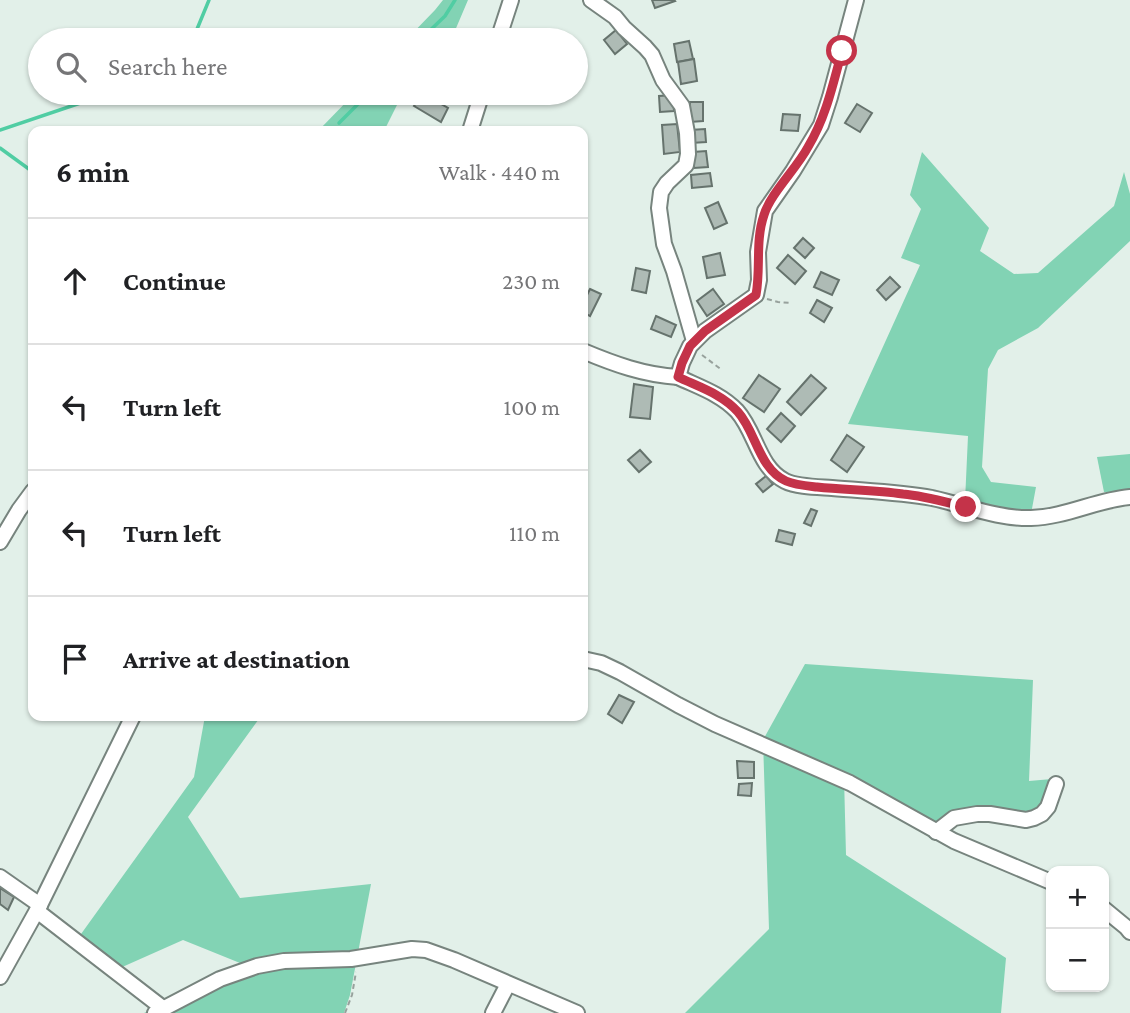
<!DOCTYPE html>
<html lang="en">
<head>
<meta charset="utf-8">
<style>
  :root { --surface:#fff; --page:#f6f6f6; --text:#202124; --muted:#757577; --line:#e0e0e0 }
  body { margin:0; font-family:"Crimson Pro",serif; background:var(--page); color:var(--text) }
  .controls { position:absolute; right:21px; bottom:21px; display:grid; overflow:hidden; border-radius:14px; box-shadow:0 2px 5px #0004 }
  .controls button { width:63px; height:63px; display:grid; place-items:center; padding:0; border:0; border-bottom:2px solid var(--line); background:var(--surface); color:var(--text); font:35px sans-serif }
  .stop { position:absolute; width:21px; height:21px; margin:-16px; border:5px solid #c43349; border-radius:50%; background:#fff }
  .stop.end { background:#c43349; border-color:#fff; box-shadow:0 2px 7px #0008 }
  .list { margin:0; padding:0; list-style:none }
  h2 { display:flex; justify-content:space-between; align-items:center; height:91px; margin:0; padding:0 28px; font-size:30px }
  h2 small { font-size:23px; font-weight:400; color:var(--muted) }
  .list li { display:grid; grid-template-columns:46px 1fr auto; gap:21px; align-items:center; box-sizing:border-box; height:126px; padding:0 28px; border-top:2px solid var(--line) }
  .list b { display:block; font-size:26px; white-space:nowrap }
  .list em { font-size:23px; font-style:normal; color:var(--muted) }
  .icon { flex:none; width:38px; height:38px; fill:none; stroke:currentColor; stroke-width:2; stroke-linecap:round; stroke-linejoin:round }
  .map { position:relative; flex:none; width:1130px; height:1013px; overflow:hidden }
  .search { position:absolute; background:var(--surface); box-shadow:0 2px 5px #0004; left:28px; top:28px; width:560px; height:77px; display:flex; align-items:center; gap:18px; box-sizing:border-box; padding:0 24px; border-radius:38px; color:var(--muted); font-size:26px }
  .panel { position:absolute; background:var(--surface); box-shadow:0 2px 5px #0004; left:28px; top:126px; width:560px; height:595px; border-radius:14px }
  .map>svg:first-child { display:block }
</style>
</head>
<body>
<div class="map">
<svg width="1130" height="1013" viewBox="0 0 1130 1013">
  <rect width="100%" height="100%" fill="#e2f0e9"/>
  <g fill="#82d3b4">
    <polygon points="443,0 468,0 451,40 406,40 435,10"/>
    <polygon points="355,93 403,93 384,131 318,131"/>
    <polygon points="922,152 989,228 980,251 1014,274 1038,273 1114,206 1124,172 1130,194 1130,241 1038,328 998,350 988,369 982,467 991,482 1036,487 1031,514 965,501 968,436 848,424 920,265 901,258 921,209 910,195"/>
    <polygon points="1130,454 1130,492 1104,492 1097,457"/>
    <polygon points="805,664 1033,680 1029,781 1052,779 1039,813 1026,818 983,811 937,830 844,777 846,855 1006,958 1001,1013 685,1013 769,929 763,740"/>
    <polygon points="205,716 261,716 188,817 240,898 371,884 350,995 344,1013 144,1013 181,996 240,963 183,940 120,968 76,941 194,777"/>
  </g>
  <g fill="none" stroke-linecap="round" stroke-linejoin="round">
    <g stroke="#50cda3" stroke-width="3.5">
      <polyline points="188,40 195,34 209,0"/>
      <polyline points="420,40 445,16 455,0"/>
      <polyline points="339,123 369,93"/>
      <polyline points="0,130 110,93"/>
      <polyline points="0,148 33,172"/>
    </g>
  </g>
  <g fill="#aebbb5" stroke="#66736d" stroke-width="2">
    <polygon points="652,0 674,0 675,1 655,8"/>
    <polygon points="616,30 627,44 615,54 604,40"/>
    <polygon points="689,41 693,59 677,62 674,44"/>
    <polygon points="694,59 697,81 681,84 678,62"/>
    <polygon points="422,93 448,108 441,122 414,106"/>
    <polygon points="673,95 674,111 660,112 659,96"/>
    <polygon points="690,102 703,102 703,121 690,122"/>
    <polygon points="857,104 872,113 860,132 845,123"/>
    <polygon points="783,114 800,115 798,131 781,130"/>
    <polygon points="677,124 680,152 664,154 662,125"/>
    <polygon points="705,129 706,142 691,143 690,130"/>
    <polygon points="706,151 708,167 694,168 693,152"/>
    <polygon points="710,173 712,186 692,188 691,175"/>
    <polygon points="718,202 727,223 714,229 705,208"/>
    <polygon points="803,238 814,248 805,258 794,248"/>
    <polygon points="720,253 725,275 707,278 703,257"/>
    <polygon points="788,255 806,271 795,284 777,268"/>
    <polygon points="636,268 650,271 646,293 632,290"/>
    <polygon points="821,272 839,280 832,295 814,287"/>
    <polygon points="890,277 900,287 886,300 877,290"/>
    <polygon points="590,289 601,294 590,316 583,312 583,303"/>
    <polygon points="713,289 724,304 707,316 697,301"/>
    <polygon points="817,300 832,308 824,322 810,313"/>
    <polygon points="656,316 676,325 671,337 651,329"/>
    <polygon points="759,375 780,389 764,412 743,398"/>
    <polygon points="811,375 826,388 801,415 787,402"/>
    <polygon points="634,384 653,387 650,419 630,417"/>
    <polygon points="781,413 795,426 781,442 767,429"/>
    <polygon points="847,435 864,447 847,472 831,460"/>
    <polygon points="640,450 651,462 639,472 628,460"/>
    <polygon points="766,476 773,484 763,492 756,484"/>
    <polygon points="811,509 817,511 811,526 804,523"/>
    <polygon points="779,530 795,534 792,545 776,541"/>
    <polygon points="619,695 634,702 622,723 608,714"/>
    <polygon points="737,761 754,762 754,778 738,778"/>
    <polygon points="752,783 751,796 738,795 739,784"/>
    <polygon points="0,888 14,897 8,910 0,904"/>
  </g>
  <g fill="none" stroke-linecap="round" stroke-linejoin="round">
    <g stroke="#77847e" stroke-width="18">
      <g id="minor">
        <polyline points="591,0 615,17 624,28 645,47 652,55 663,80 682,106 687,133 688,154 686,165 667,183 661,192 659,208 664,244 674,271 694,341"/>
        <polyline points="498,40 511,0"/>
        <polyline points="470,131 482,93"/>
        <path d="M583 351C614 364 644 375 678 377L682 363 690 346 705 331 756 295 759 280 758 252 765 211 793 171 821 125 830 97 856 0"/>
        <path d="M678 377C699 387 721 394 737 411 756 432 758 467 785 481 797 487 817 487 832 488 865 491 899 492 932 498 965 505 997 519 1031 518 1066 517 1096 500 1130 497"/>
        <polyline points="0,542 19,510 33,491"/>
        <polyline points="583,659 601,663 620,672 678,705 715,724 850,783 954,841 1051,882"/>
        <polyline points="936,832 954,818 977,814 990,814 1026,820 1034,818 1042,814 1048,807 1056,784"/>
        <polyline points="0,877 40,905"/>
        <polyline points="1104,909 1126,927 1130,932"/>
        <polyline points="37,911 164,1009"/>
        <polyline points="0,977 40,905 133,716"/>
        <polyline points="155,1013 220,979 257,966 284,961 351,959 412,949 426,950 454,960 577,1013"/>
        <polyline points="493,1013 508,984"/>
      </g>
    </g>
    <g stroke="#97a19c" stroke-width="2" stroke-dasharray="5 3.5" stroke-linecap="butt">
      <polyline points="767,299 778,302 791,303"/>
      <polyline points="702,355 722,370"/>
      <polyline points="345,1013 352,995 356,972"/>
    </g>
    <use href="#minor" stroke="#fff" stroke-width="14"/>
  </g>
  <g fill="none" stroke-linecap="round" stroke-linejoin="round">
    <path stroke="#c43349" stroke-width="9" d="M842 51C833 84 826 117 808 147 797 168 770 194 764 215 755 241 761 268 756 295L705 331 690 346 682 363 678 377C699 387 722 394 738 412 756 432 759 469 786 481 795 485 808 486 817 487 846 490 875 490 903 494 925 496 945 502 966 507"/>
  </g>
</svg>
<div class="controls">
<button>+</button>
<button>−</button>
</div>
<div class="stop" style="left:842px;top:51px"></div>
<div class="stop end" style="left:966px;top:507px"></div>
<div class="search"><svg class="icon" aria-label="search" viewBox="0 0 24 24"><circle cx="10" cy="10" r="6"/><path d="M15 15l6 6"/></svg>Search here</div>
<section class="panel">
<h2>6 min<small>Walk · 440 m</small></h2>
<ul class="list">
<li><svg class="icon" aria-label="ahead" viewBox="0 0 24 24"><path d="M12 20V5M6 11l6-6 6 6"/></svg><div><b>Continue</b></div><em>230 m</em></li>
<li><svg class="icon" aria-label="left" viewBox="0 0 24 24"><path d="M17 20v-9H6M10 6l-5 5 5 5"/></svg><div><b>Turn left</b></div><em>100 m</em></li>
<li><svg class="icon" aria-label="left" viewBox="0 0 24 24"><path d="M17 20v-9H6M10 6l-5 5 5 5"/></svg><div><b>Turn left</b></div><em>110 m</em></li>
<li><svg class="icon" aria-label="arrive" viewBox="0 0 24 24"><path d="M6 21V4h12l-3 4 3 4H6"/></svg><div><b>Arrive at destination</b></div></li>
</ul>
</section>
</div>
</body>
</html>
